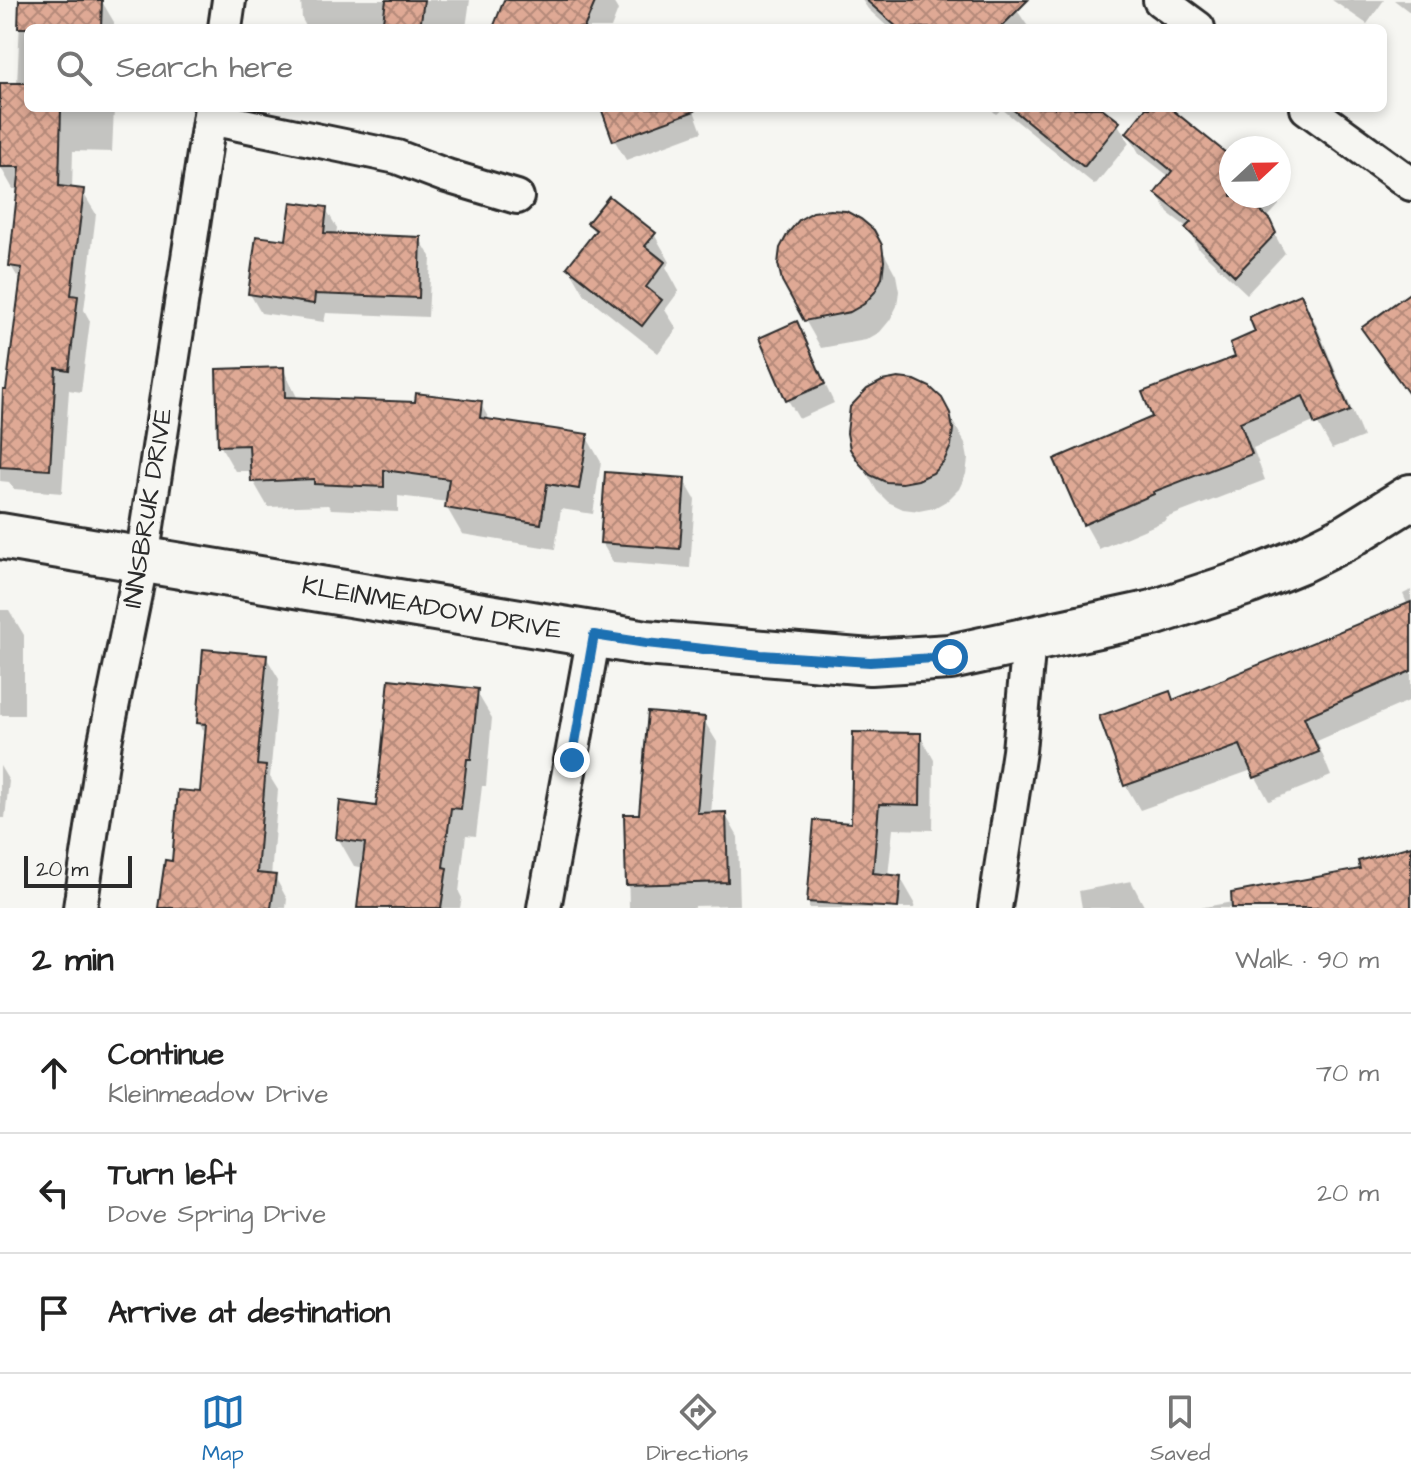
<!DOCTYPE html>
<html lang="en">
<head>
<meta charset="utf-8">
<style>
  :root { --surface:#fff; --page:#f2f2f2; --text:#222; --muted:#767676; --line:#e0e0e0; --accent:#1f6fb2 }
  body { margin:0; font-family:"Architects Daughter",sans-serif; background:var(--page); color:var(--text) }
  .compass { position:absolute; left:1219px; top:136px; width:72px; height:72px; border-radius:50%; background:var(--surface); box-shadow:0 4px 12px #0003; rotate:68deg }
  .scale { position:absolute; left:24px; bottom:20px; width:108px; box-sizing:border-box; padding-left:8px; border:4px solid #2b2b2b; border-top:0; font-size:22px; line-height:28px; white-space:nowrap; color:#2b2b2b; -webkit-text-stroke:6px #f6f6f2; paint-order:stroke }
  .stop { position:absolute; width:24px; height:24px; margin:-18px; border:6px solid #1f6fb2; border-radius:50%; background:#fff }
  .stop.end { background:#1f6fb2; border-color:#fff; box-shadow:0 2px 8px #0008 }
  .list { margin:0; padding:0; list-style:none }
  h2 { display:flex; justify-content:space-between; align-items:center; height:104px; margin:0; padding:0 32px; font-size:34px }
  h2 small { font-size:26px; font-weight:400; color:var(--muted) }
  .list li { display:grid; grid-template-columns:52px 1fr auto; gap:24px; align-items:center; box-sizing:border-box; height:120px; padding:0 32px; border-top:2px solid var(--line) }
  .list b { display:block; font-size:30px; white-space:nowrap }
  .list p { margin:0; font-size:26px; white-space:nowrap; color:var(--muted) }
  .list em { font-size:26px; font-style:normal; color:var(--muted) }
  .icon { flex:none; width:44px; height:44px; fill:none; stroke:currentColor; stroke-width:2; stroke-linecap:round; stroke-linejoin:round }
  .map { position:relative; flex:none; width:1411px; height:908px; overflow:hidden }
  .search { position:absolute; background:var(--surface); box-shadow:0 4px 12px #0003; left:24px; right:24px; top:24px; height:88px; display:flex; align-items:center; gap:20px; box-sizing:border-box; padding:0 28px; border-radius:12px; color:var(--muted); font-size:30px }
  .sheet { height:464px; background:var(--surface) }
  nav { display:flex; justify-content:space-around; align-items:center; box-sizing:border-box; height:112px; border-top:2px solid var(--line); background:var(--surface); font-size:22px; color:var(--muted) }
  nav a { display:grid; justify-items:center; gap:4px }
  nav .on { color:var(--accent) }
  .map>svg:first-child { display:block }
</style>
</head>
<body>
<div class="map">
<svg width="1411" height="908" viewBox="0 0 1411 908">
  <defs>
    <pattern id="building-cross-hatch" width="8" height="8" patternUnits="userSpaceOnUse" patternTransform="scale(2)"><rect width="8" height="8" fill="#dfa995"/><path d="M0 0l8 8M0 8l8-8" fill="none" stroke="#b58a7a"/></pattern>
  </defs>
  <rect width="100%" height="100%" fill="#f6f6f2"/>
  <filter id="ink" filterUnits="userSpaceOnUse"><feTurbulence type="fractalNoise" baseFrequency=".0125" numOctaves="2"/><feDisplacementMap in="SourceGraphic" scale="16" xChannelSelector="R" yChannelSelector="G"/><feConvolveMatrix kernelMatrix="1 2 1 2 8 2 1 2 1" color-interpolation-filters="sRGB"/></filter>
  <g filter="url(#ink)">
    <g fill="#0003">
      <polygon points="21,0 101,0 114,22 114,28 28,28 28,108 114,108 112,152 73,151 72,190 82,191 96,214 84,310 90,321 81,392 69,390 62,493 14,489 9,482 0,481 0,426 3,427 8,392 22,284 11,266 20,189 13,189 0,166 17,85"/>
      <polygon points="301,0 470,0 466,28 307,28 302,19"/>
      <polygon points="506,0 612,0 618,10 611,28 498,28"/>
      <polygon points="862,0 1010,0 1029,28 889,28 868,9"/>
      <polygon points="1332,0 1384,0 1367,24"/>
      <polygon points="1394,0 1411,0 1411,13"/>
      <polygon points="603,108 693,108 702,132 626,160 615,141"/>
      <polygon points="990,108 1099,108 1118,124 1129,143 1095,185 1002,109 996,114"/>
      <polygon points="1149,108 1167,108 1231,160 1231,196 1274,196 1279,205 1266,219 1285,253 1247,294 1198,248 1188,228 1168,213 1157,194 1170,177 1139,153 1128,133"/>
      <polygon points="326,209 337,228 336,235 420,239 431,258 428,317 326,313 324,322 261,313 250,294"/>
      <polygon points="589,223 654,234 670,262 666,267 679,291 665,310 677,329 658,353 585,295 569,267 595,234"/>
      <polygon points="872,231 896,275 899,291 897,306 890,320 880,332 866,340 821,348 805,320"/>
      <polygon points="1301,297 1315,322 1363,437 1332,449 1316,421 1253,448 1265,480 1166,518 1167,520 1099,549 1085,524 1154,418 1238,358 1258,333"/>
      <polygon points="796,323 834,403 799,419 788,400"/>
      <polygon points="283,369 298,399 480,403 491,422 586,436 601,462 593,514 561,509 555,549 462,534 447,508 448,502 398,496 398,512 331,509 328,505 268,507 253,481 252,471 235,471 220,445"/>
      <polygon points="940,399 965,443 968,459 966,474 959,489 948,500 934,508 919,511 903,509 888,502 877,491 852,448"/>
      <polygon points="684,480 695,499 690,568 613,562 602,543"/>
      <polygon points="1411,590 1411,700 1317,741 1331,776 1269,801 1252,770 1140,810 1126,786 1102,718 1174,702 1408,606 1403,594"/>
      <polygon points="0,610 9,610 24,635 24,715 0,715"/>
      <polygon points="266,657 279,679 270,777 278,790 271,877 275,877 287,899 286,908 160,908 173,863 202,794 207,736 199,723"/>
      <polygon points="476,691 492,718 486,786 482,786 476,836 466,835 459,892 462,898 460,908 359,908 364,868 354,866 338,838 377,808"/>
      <polygon points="703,719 717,742 711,814 725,814 738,837 740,905 695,906 695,908 629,908 627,816 641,816"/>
      <polygon points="920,735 934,760 933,830 893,829 888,876 900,877 915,903 914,908 809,908 809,902 853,825"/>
      <polygon points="0,766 9,781 5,818 0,818"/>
      <polygon points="1411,848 1411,908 1199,908 1271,895 1362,871"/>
      <polygon points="1131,881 1145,908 1082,908 1079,891"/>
    </g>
    <g fill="url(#building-cross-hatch)" stroke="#2b2b2b" stroke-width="2">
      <polygon points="19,0 102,0 101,28 18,28"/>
      <polygon points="386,0 424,0 420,28 382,28"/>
      <polygon points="504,0 596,0 584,28 493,28"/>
      <polygon points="866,0 1028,0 1000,28 898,28"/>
      <polygon points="0,83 28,83 28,108 61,108 59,186 84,189 71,295 78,296 69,370 56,368 50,470 0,467 3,390 6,390 22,268 9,266 20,167 0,167"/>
      <polygon points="601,108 694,108 695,111 613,141"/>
      <polygon points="1011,108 1102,108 1120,122 1084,167"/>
      <polygon points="1146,108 1170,108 1231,157 1231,196 1245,196 1270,220 1276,233 1235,276 1185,228 1191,222 1155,193 1172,171 1126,133"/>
      <polygon points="609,196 656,233 645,246 665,262 646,287 662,300 642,326 567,267 596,230 587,223"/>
      <polygon points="291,202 327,207 324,233 421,237 419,298 315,294 314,304 248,294 256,236 286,240"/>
      <polygon points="830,210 846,211 861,219 874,230 882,245 884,261 882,278 875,292 864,304 850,312 804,321 782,281 778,264 780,248 788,233 799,220 813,212"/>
      <polygon points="1411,292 1411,397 1361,328"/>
      <polygon points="1301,294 1350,411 1315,425 1303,396 1240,422 1252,454 1153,492 1154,494 1083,525 1054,459 1152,417 1142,392 1235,357 1230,343 1255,332 1249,317"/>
      <polygon points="797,321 825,384 786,401 759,338"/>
      <polygon points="284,367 285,397 415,402 416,393 482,401 480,418 588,434 579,489 547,484 541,524 445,508 449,479 384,470 384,487 314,484 314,479 251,482 249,445 218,446 216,369"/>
      <polygon points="898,378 915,380 930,387 942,398 950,413 953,429 951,446 944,461 933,473 918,480 902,483 886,482 870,475 859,463 850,449 847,433 850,407 867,389 882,381"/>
      <polygon points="605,472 685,478 680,549 600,543"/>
      <polygon points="1411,602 1411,671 1304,717 1319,752 1254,778 1240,745 1124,786 1099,716 1170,691 1173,700"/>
      <polygon points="203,649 267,655 257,765 266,766 257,873 276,875 271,908 158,908 165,860 172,861 178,790 200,792 206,724 197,723"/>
      <polygon points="389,679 478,689 471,759 467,759 461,809 451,808 443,867 447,868 441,908 357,908 365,843 336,839 340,801 376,806"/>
      <polygon points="648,712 705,717 697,813 726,812 728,882 626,885 624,814 639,814"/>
      <polygon points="853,732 921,733 920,805 879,804 873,873 901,876 898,908 807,902 814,820 851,823"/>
      <polygon points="1411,846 1411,908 1232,908 1231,893 1360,869 1358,861"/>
    </g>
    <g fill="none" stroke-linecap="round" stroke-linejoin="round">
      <g stroke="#2b2b2b" stroke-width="38">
        <g id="street">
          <polyline points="1160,0 1198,28"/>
          <polyline points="225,28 229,0"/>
          <polyline points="1307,108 1411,184"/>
          <polyline points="210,118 397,157 447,176 517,197"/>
          <polyline points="80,908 105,742 142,559 211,108"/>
          <polyline points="544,908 594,635"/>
          <polyline points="995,908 1019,751 1029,640"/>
        </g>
      </g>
      <g stroke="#2b2b2b" stroke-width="50">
        <polyline id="secondary" points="0,536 646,643 870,662 950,657 1153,613 1250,581 1299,561 1345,538 1411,497"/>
      </g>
      <use href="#street" stroke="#f6f6f2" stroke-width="32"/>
      <use href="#secondary" stroke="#f6f6f2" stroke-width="44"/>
    </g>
  </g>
  <g fill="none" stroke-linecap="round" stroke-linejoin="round" filter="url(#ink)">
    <polyline stroke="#1f6fb2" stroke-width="10" points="572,760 594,635 646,643 761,655 870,662 950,657"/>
  </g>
  <g text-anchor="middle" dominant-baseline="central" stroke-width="8" stroke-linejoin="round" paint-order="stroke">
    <g font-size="26" fill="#2b2b2b" stroke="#f6f6f2">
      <text transform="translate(148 508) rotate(-81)">INNSBRUK DRIVE</text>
      <text transform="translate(432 608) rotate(10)">KLEINMEADOW DRIVE</text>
    </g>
  </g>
</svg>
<svg class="compass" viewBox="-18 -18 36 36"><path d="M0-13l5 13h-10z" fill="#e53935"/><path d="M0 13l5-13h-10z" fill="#767676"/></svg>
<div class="scale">20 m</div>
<div class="stop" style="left:950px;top:657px"></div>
<div class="stop end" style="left:572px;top:760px"></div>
<div class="search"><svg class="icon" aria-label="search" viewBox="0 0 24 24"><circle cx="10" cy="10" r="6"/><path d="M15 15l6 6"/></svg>Search here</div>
</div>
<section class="sheet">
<h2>2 min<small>Walk · 90 m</small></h2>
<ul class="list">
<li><svg class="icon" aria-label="ahead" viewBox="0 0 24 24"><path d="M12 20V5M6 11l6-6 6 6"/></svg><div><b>Continue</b><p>Kleinmeadow Drive</p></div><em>70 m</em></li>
<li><svg class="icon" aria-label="left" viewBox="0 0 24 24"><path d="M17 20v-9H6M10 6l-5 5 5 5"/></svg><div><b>Turn left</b><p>Dove Spring Drive</p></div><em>20 m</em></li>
<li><svg class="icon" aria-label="arrive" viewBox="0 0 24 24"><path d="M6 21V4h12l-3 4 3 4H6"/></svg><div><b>Arrive at destination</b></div></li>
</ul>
</section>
<nav>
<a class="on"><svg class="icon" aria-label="map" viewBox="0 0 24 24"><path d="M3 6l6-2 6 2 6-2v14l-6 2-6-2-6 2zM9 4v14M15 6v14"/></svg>Map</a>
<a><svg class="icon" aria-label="directions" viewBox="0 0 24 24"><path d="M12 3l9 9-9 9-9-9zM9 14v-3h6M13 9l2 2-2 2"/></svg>Directions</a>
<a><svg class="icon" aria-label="saved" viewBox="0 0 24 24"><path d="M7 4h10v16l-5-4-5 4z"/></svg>Saved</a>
</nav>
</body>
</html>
